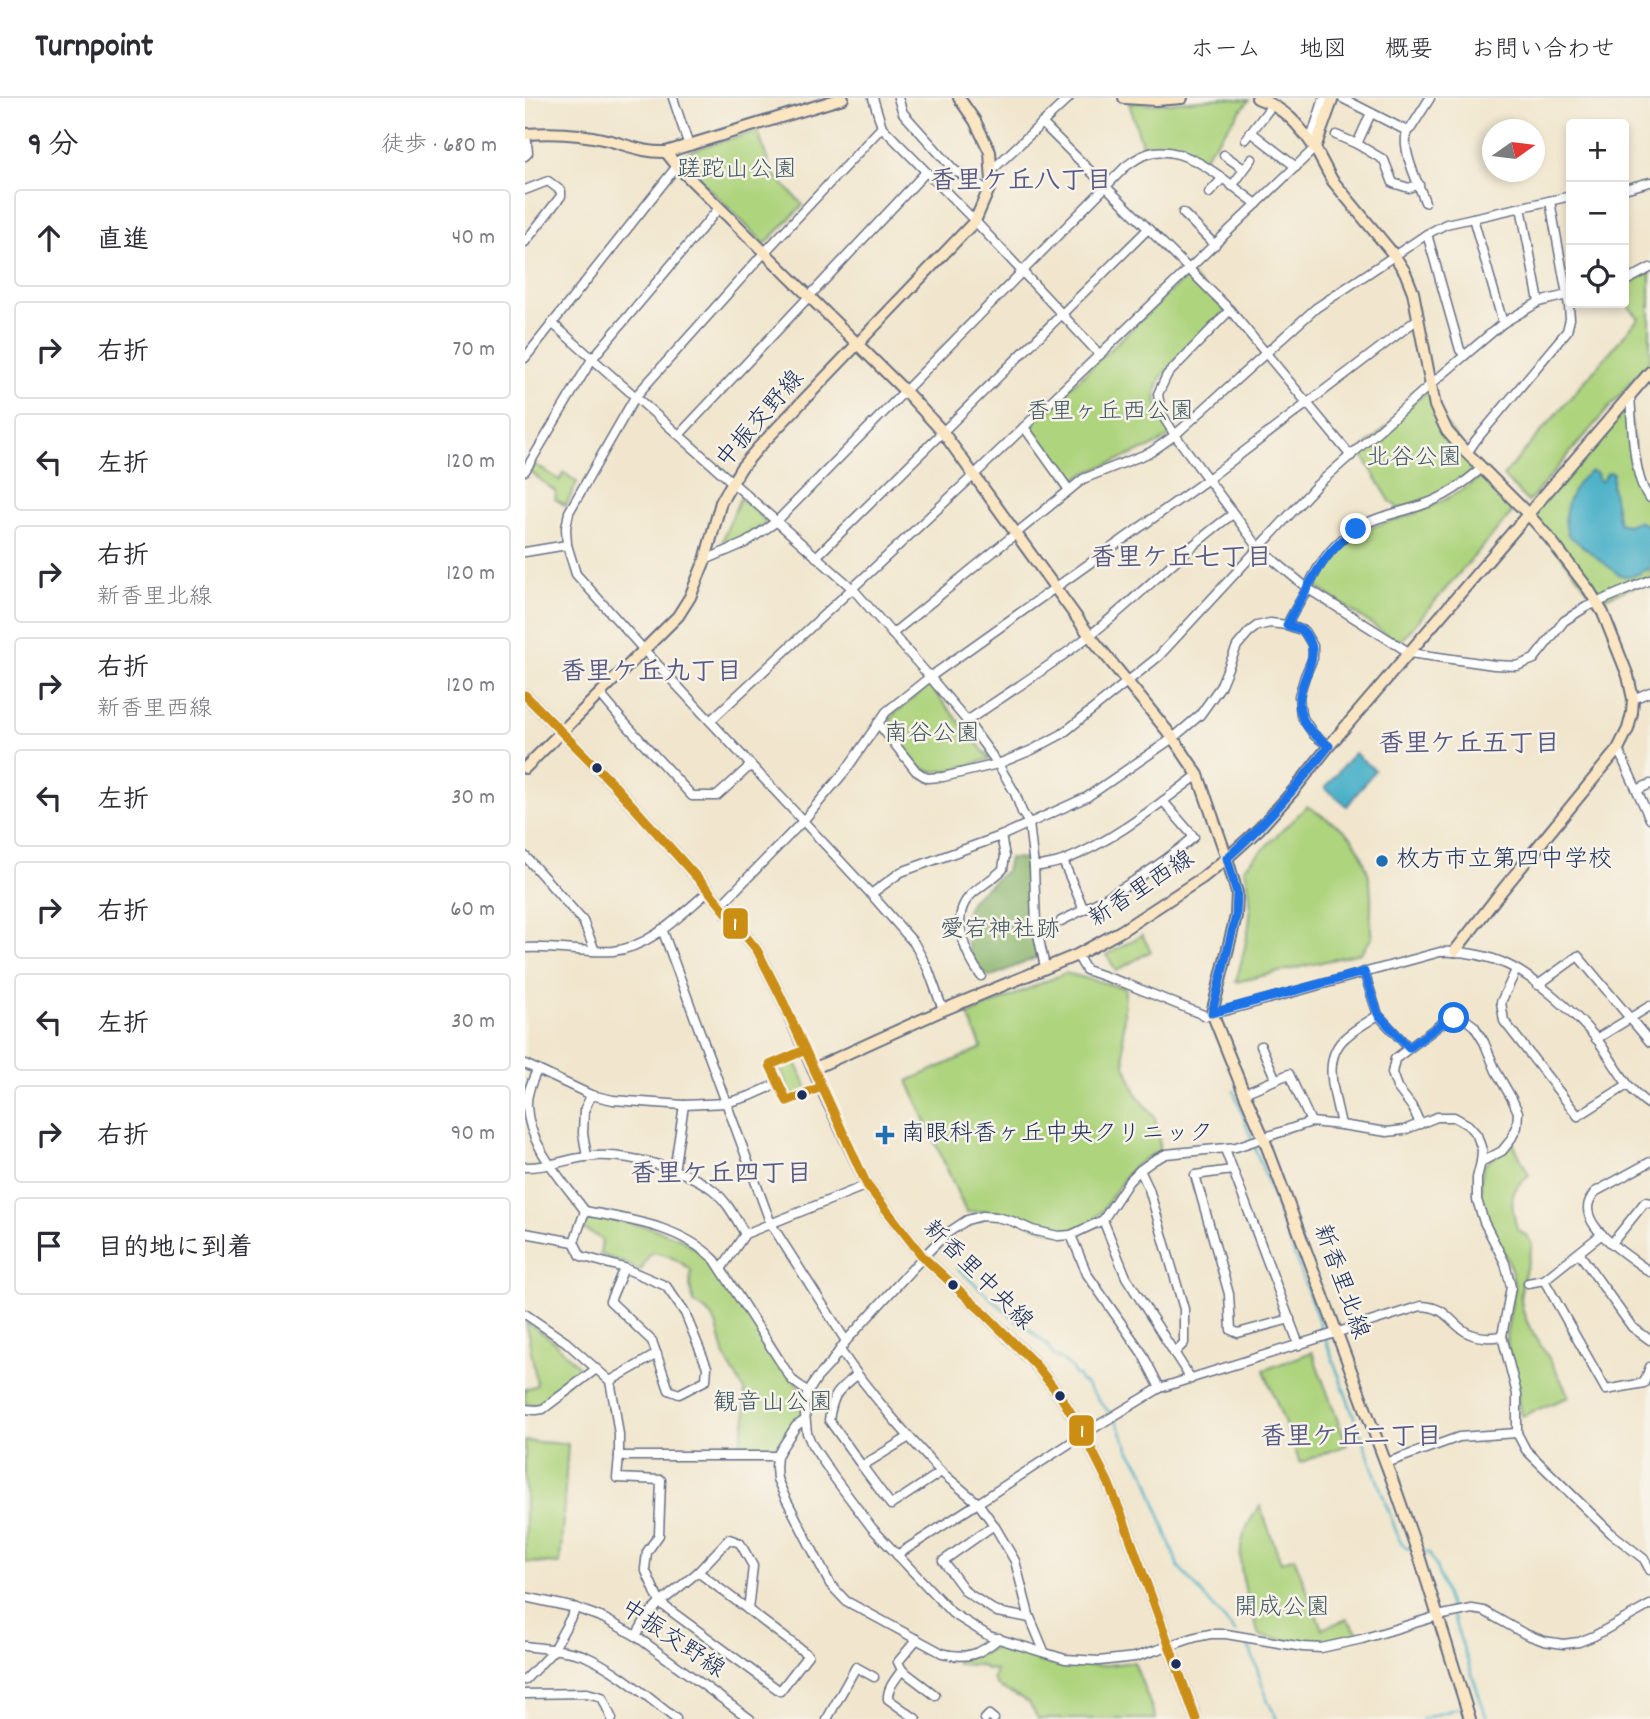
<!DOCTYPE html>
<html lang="ja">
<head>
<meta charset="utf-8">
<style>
  :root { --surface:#fff; --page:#f7f7f7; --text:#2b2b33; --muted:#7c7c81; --line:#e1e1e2 }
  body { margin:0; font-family:Dekko,"Klee One",sans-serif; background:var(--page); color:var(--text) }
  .controls { position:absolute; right:21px; top:21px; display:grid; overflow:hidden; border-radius:7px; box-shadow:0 4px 10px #0003 }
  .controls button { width:63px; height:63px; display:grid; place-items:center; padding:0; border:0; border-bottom:2px solid var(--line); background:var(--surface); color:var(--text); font:35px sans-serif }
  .compass { position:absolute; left:957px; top:21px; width:63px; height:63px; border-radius:50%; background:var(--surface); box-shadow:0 4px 10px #0003; rotate:76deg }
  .stop { position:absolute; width:21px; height:21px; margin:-16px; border:5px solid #1a73e8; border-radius:50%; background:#fff }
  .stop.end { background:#1a73e8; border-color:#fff; box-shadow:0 2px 7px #0008 }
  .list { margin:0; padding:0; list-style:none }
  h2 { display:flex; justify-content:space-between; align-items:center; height:91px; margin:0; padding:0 28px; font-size:30px }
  h2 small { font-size:23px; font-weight:400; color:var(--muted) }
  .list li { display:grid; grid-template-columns:46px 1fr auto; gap:21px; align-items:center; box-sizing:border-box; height:98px; margin:0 14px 14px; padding:0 14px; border:2px solid var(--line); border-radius:7px }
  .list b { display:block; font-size:26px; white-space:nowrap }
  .list p { margin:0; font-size:23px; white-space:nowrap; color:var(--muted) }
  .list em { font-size:23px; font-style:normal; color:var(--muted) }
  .icon { flex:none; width:38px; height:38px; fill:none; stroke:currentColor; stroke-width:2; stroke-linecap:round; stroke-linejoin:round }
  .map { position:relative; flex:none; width:1125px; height:1621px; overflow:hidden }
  header { display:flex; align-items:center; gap:42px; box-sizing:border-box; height:98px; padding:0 35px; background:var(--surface); border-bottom:2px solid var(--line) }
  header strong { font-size:33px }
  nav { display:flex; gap:38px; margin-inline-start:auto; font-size:24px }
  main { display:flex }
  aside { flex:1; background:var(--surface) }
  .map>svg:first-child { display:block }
</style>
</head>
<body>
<header>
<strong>Turnpoint</strong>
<nav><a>ホーム</a><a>地図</a><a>概要</a><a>お問い合わせ</a></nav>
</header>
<main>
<aside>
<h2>9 分<small>徒歩 · 680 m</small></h2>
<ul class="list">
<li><svg class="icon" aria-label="ahead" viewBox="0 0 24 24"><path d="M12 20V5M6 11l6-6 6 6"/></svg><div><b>直進</b></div><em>40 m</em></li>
<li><svg class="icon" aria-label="right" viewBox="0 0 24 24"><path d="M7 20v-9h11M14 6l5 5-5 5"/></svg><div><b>右折</b></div><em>70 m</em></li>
<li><svg class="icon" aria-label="left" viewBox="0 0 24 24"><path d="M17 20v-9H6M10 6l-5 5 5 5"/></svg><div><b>左折</b></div><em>120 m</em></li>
<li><svg class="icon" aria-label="right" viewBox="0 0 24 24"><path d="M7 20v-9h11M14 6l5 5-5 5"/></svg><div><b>右折</b><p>新香里北線</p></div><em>120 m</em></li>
<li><svg class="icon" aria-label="right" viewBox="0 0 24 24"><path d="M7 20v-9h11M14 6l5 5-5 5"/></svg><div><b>右折</b><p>新香里西線</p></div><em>120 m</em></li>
<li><svg class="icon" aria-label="left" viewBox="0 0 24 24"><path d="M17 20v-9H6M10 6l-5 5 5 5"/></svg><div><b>左折</b></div><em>30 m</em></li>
<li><svg class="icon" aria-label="right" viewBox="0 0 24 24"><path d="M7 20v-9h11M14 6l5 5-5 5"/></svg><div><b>右折</b></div><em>60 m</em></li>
<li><svg class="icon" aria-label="left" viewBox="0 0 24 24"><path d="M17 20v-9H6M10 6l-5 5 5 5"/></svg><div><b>左折</b></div><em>30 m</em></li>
<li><svg class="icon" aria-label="right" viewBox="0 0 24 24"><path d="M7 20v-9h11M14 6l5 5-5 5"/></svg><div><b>右折</b></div><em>90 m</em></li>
<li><svg class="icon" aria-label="arrive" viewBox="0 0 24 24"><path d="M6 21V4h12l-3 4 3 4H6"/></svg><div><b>目的地に到着</b></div></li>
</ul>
</aside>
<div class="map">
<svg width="1125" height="1621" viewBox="0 0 1125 1621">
  <rect width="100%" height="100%" fill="#f7f3e8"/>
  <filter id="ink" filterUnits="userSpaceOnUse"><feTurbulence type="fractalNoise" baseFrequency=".0143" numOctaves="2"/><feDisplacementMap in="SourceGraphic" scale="14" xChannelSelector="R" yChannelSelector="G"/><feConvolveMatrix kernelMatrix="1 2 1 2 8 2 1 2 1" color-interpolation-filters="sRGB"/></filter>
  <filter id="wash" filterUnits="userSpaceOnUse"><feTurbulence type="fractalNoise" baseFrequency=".00686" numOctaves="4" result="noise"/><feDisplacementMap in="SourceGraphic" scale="28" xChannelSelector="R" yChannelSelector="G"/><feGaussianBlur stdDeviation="1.57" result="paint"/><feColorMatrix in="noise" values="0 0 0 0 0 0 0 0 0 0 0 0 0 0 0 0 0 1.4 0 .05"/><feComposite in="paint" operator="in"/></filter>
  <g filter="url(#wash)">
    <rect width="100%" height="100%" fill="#f1e6cd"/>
    <g fill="#aed47e" stroke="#64826e" stroke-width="2">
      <path d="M698 0 724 2 676 63C659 51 639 46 619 53L604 5 631 6Z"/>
      <polygon points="233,33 246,73 278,107 240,146 156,63 164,53"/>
      <polygon points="1125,174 1125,262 1003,404 978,378 1114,220 1102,207 1099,187"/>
      <path d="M664 176 701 213 636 279C625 304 635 314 647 336L633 346 556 377 546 385 507 332 511 322Z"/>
      <polygon points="904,291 908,308 953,370 917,396 874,411 865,403 835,353"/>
      <polygon points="1103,300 1112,372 1125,400 1125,482 1072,503 1003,416"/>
      <polygon points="6,364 35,382 39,375 52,384 41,408 30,401 31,394 2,371"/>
      <path d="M955 380H957L989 412 874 545 789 487C801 469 813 449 831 437 848 426 869 423 888 416 912 407 934 395 955 380Z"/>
      <polygon points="215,400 229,411 242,425 206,448 201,450 197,448 198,441"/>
      <path d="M404 587 465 661C446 666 410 681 394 668 385 660 370 638 361 628L369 616Z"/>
      <path d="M782 708C794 716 807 723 819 732 836 746 845 775 846 796 847 811 844 825 847 840L835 855 711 884C721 846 733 809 719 770Z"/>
      <polygon points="617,837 626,853 591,873 582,857"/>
      <path d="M540 875 600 890 598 936 600 967 612 997 629 1018 634 1037V1054C628 1057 620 1060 615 1064 588 1083 581 1130 542 1134 521 1136 503 1123 484 1117 469 1112 457 1113 441 1114L383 983 457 950 443 917Z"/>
      <polygon points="269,960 283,992 267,998 254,966"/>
      <path d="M988 1045 1004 1077C982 1093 986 1106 992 1131L1002 1138 1007 1146C1005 1163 997 1178 996 1195 994 1222 1017 1247 1029 1269 1035 1279 1039 1289 1044 1299L996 1318 981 1238 990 1188 984 1164 962 1123 956 1101V1080L959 1066Z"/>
      <path d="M62 1117 124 1129 157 1141 188 1164 279 1296 277 1320C265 1328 259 1339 253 1351L213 1352 221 1320 219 1292 200 1259 192 1228 187 1219 183 1214 169 1205 165 1188 166 1172C153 1162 143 1156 126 1154L116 1172 75 1156 77 1141 58 1131Z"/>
      <polygon points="1,1224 26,1241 57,1272 19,1304 12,1307 0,1305 0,1291 12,1287"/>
      <polygon points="787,1254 822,1347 775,1365 739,1272"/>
      <polygon points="0,1343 43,1346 35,1466 0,1464"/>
      <path d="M735 1408 756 1464 769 1459 797 1531 822 1521 836 1538 796 1546 778 1545 734 1538C724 1502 705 1462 723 1427 726 1420 731 1414 735 1408Z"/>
      <path d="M474 1545 539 1565 574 1568 609 1564 631 1621H513L504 1604 472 1588 468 1581 471 1572 462 1571 454 1567 432 1566 431 1562C448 1560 461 1556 474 1545Z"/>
    </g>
    <path fill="#8ab66d" stroke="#527266" stroke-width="2" d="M484 760 503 761V806L515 858 465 879C442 868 433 821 447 801L481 773Z"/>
    <g fill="#49b0c8" stroke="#327093" stroke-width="2">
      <path d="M1066 373 1072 375 1073 381 1076 383 1079 381 1082 375 1085 374 1088 375 1087 388 1094 425 1101 427 1113 423 1125 428V470C1115 475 1104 482 1093 476L1043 437C1035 414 1046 386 1066 373Z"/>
      <polygon points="829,655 850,672 822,708 800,690"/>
    </g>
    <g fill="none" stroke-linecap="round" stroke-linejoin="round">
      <g stroke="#49b0c8" stroke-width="2.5">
        <polyline points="709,993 874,1441 881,1450 889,1452"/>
        <polyline points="432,1170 495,1226 504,1231 524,1249 528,1257 541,1265 547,1271 550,1277 554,1278 554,1282 559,1285 591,1322 604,1352 620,1375 653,1468 711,1535"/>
        <polyline points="895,1453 904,1455 910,1466 926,1512"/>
        <polyline points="928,1519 962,1621"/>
        <polyline points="718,1542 725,1551 743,1603 752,1621"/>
        <polyline points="897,1621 933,1610"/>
      </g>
    </g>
  </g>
  <g filter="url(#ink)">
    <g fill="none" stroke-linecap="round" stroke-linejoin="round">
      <g stroke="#666f85" stroke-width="11">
        <g id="street">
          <polyline points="148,0 164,48"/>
          <polyline points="348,0 357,29 450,123 575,257"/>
          <polyline points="373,0 378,15 429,72 464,93"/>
          <polyline points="817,0 882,33 886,30 905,0"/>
          <polyline points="517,25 705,212 642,277 633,296 636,315 650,337 734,450 782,490 885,555 969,567 992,568 1009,561 1039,523 1061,509 1125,482"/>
          <polyline points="357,29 239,155 110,299 44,414 41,430 42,447 51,476 119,552 346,796 389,845 403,871 418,912"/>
          <path d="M882 33C876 53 893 84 900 104"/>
          <polyline points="726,34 771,69"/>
          <polyline points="811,37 832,46 859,62 868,85 884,90 894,86"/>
          <polyline points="721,41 748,6"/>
          <polyline points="785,44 799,0"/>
          <polyline points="832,46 846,15"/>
          <polyline points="699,57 719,71"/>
          <polyline points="0,58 3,55 1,35"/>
          <polyline points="467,72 544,0"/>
          <polyline points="707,88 727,61"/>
          <polyline points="1099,91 1125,84"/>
          <polyline points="0,92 23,83 36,93 36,98 0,144"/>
          <polyline points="684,95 697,81"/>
          <polyline points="996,109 1014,204"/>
          <polyline points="658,115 690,147"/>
          <polyline points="948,120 978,225"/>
          <polyline points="902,136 935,252 940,257"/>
          <polyline points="1099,184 1125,170"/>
          <polyline points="705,212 826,358"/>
          <polyline points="27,225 328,491 405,579 442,623 473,666 490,695 497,714 504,725 509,769 511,827 520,869"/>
          <polyline points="0,260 152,68"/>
          <path d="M1105 298C1107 321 1108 385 1125 400"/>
          <polyline points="499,329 544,392"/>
          <polyline points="154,337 401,74"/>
          <polyline points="942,355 951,342 1042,233 1045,221 1044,208 1025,103"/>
          <polyline points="0,373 67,261 194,110"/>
          <polyline points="0,454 42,447"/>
          <polyline points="291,459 623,131"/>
          <path d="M180 462 220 445 251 424 600 69C609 62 618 56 629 54 665 48 705 87 732 106"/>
          <path d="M762 527C768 514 776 502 783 489 794 465 808 445 831 431 851 418 875 415 897 407 921 399 938 386 957 370"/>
          <polyline points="367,536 558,381 626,354 650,337 791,210 902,136 921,126 1046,98"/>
          <polyline points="75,596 97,622 167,698 192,698 226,667"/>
          <polyline points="1108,601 1125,594"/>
          <polyline points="185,623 449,377 790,50"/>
          <path d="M442 623C483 595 526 568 565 537 615 499 657 452 708 416"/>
          <polyline points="353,625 391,673 402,680 418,679 473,666 507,652 537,636 633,559 792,387 905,287 978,225 1014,204 1046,196"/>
          <polyline points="1093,651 1125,721"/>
          <polyline points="1112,692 1125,686"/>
          <polyline points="0,758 58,823 70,853"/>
          <polyline points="538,763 559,812"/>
          <path d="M509 769C519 767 531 766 540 762 590 742 631 708 673 677"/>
          <polyline points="346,796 376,774 476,738 562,699 648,640 675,617 695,589 712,548 724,534 732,528 745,525 762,527 779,533 788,548 788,560 780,578 774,598 776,617 789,637 804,648"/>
          <polyline points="196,807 278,723 321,672 361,614 405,579 683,381 894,220"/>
          <path d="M536 823C584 800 629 773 669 739L638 703"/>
          <polyline points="137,831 246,1126 321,1243"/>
          <path d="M0 850C29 848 59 855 88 853 126 849 156 816 184 793"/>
          <path d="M552 857 561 872 602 886 681 918 915 854C938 853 962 857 983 867 1012 881 1050 915 1071 940 1089 963 1100 991 1125 1007"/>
          <polyline points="991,872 976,904 979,923 1053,1018 1102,987"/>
          <polyline points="839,874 853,917 884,950"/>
          <path d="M456 878C442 859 425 822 443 800 453 788 468 782 478 771L480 758 476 738"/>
          <polyline points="1013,887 1053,858 1125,944"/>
          <polyline points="1071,941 1125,908"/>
          <polyline points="736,948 751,982"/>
          <polyline points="280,952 245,967 262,1003 296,989"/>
          <polyline points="0,966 66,997 88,1002 159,1007 201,1005 225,998 254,985"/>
          <path d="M12 972C7 984 1 996 2 1009 4 1048 38 1083 60 1113 106 1122 155 1128 190 1162L267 1282 283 1294"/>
          <polyline points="719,995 764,976 786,1024"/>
          <polyline points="895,1026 888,1010 872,989 867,975 870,961 916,926 929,920 940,921 949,928 959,944 971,973 987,1001 993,1014 992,1029 985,1043 977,1053 956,1064"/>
          <path d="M816 1027C811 999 795 961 821 939 831 930 843 924 853 917"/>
          <polyline points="700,1051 774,1247"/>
          <polyline points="62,1059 58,1035 59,1013 66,997"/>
          <path d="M1125 1064 1070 1094C1066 1099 1063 1104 1063 1110 1063 1135 1107 1160 1125 1174"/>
          <path d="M0 1069C24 1070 46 1059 70 1058 104 1056 161 1071 188 1092 202 1103 211 1121 220 1136"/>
          <polyline points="615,1072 624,1091 659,1211 659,1245 649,1255"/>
          <polyline points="707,1072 670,1077 704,1196 706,1232 713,1235 765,1221"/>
          <polyline points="149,1073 159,1007"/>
          <polyline points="60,1113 49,1144 56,1158 99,1170 141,1188 160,1215 182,1269 181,1282 154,1296 144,1292 127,1243 85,1203 99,1170"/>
          <polyline points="578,1122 601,1179 666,1281"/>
          <polyline points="0,1135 49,1144"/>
          <path d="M546 1137 562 1176 617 1255 635 1290 896 1208C923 1209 923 1224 943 1235 954 1240 965 1240 977 1238"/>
          <polyline points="1087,1145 1120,1104 1125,1105"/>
          <polyline points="1054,1155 1107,1229 1125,1242"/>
          <polyline points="196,1171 220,1136 342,1087"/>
          <polyline points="1019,1182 1081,1292 1119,1285 1125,1269"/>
          <polyline points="1003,1185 1019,1182 1077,1136"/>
          <polyline points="0,1216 41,1244 85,1283 90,1310 94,1337 94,1358"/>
          <path d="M315 1252C345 1296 380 1335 416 1374"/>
          <path d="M332 1277C312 1293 308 1296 304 1322L337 1368"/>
          <polyline points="85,1283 132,1256"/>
          <polyline points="0,1311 11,1312 18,1311 71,1271"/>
          <path d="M280 1322 271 1328 256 1351 252 1358 251 1369 252 1381 260 1399 305 1486 321 1503 417 1555C441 1562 456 1556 474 1540"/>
          <polyline points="384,1339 337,1368 366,1407 416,1374 453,1405 559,1336 635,1290"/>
          <polyline points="861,1365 934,1339 992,1335"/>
          <polyline points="469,1427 490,1463 504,1517 519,1553"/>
          <polyline points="372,1457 453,1405 469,1427 418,1463 441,1494 472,1514 505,1520"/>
          <polyline points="1125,1472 1119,1461 1086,1435 1001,1352 992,1335 992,1296 977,1238 986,1189 980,1165 959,1124 952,1102 952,1080 956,1064 957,1052 952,1037 943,1027 929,1019 912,1019 879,1032 862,1034 816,1027 786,1024 711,1049 641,1056 629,1062 615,1072 604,1083 578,1122 546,1137 533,1138 507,1132 487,1123 471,1119 457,1118 442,1122 421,1136 398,1159 321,1243 305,1266 292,1280 283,1294 279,1306 282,1335 287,1347 308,1378 347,1430 427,1515 464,1538 540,1561 574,1563 610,1559 671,1539 685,1536 701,1536 778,1549 796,1550 837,1541 913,1518 947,1511 959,1513 1000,1536 1019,1543 1038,1546 1054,1544 1069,1538 1125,1507"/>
          <polyline points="173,1474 135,1505 120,1471 122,1454 134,1437 136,1382 92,1380 94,1358 252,1358"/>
          <polyline points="0,1499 51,1510 78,1520 111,1538 225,1621"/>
          <polyline points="111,1538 123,1517 135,1505 255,1593 283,1557 173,1474 204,1441 215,1445 228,1468 223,1512"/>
          <path d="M0 1548C19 1551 42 1551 60 1558 94 1573 122 1599 151 1621"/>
          <polyline points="377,1572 410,1597"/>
          <polyline points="0,1582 27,1554 51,1510"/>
          <polyline points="0,1596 62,1595 77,1599 87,1621"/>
          <polyline points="302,1621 331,1569 349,1579"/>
          <path d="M391 1621 363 1601C362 1590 371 1581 377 1572L373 1564 392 1541"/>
          <polyline points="460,1621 464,1617 469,1621"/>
        </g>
      </g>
      <g stroke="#666f85" stroke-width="14">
        <g id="secondary">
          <polyline points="599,0 631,2 657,0"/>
          <path d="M732 0C761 11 773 26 790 50"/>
          <polyline points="808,0 790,50 807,82 869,157 880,174 888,194 910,308 922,333 935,348 1003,416 1025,441 1064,492 1078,515 1103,578 1108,601 1107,615 1103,631 1093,651 979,790 930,853"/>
          <path d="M0 36C28 34 55 35 82 42 102 47 120 55 141 54L318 0"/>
          <polyline points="141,54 152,68 380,293 417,333 565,538 648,640 673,677 702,760 712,795 711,818 687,915 719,995 739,1041 872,1395 895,1461 945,1621"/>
          <polyline points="0,597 88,686 184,793 232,852 256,899 296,989 342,1087 398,1159 461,1217 510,1266 536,1299 559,1336 583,1384 597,1418 671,1621"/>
          <polyline points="0,670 153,518 165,499 180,462 196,404 216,370 233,350 450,123 467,84 465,54 450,23 434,0"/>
          <polyline points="288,971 418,912 552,857 596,833 677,780 702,760 734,731 769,692 804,648 1125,274"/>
        </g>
      </g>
      <use href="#street" stroke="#fff" stroke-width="8"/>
      <use href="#secondary" stroke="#fbe6c4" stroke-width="10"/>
      <g stroke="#f7f3e8" stroke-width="14">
        <g id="bus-1">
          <polyline points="0,597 88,686 184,793 232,852 256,899 342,1087 398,1159 461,1217 510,1266 536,1299 559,1336 583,1384 597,1418 671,1621"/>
          <polyline points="280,952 245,967 262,1003 296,989"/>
        </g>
      </g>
      <use href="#bus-1" stroke="#cb8e13" stroke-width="9"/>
    </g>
  </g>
  <g fill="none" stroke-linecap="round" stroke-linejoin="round" filter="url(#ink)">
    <path stroke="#1a73e8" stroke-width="9" d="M831 431C805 451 797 464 781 492 774 504 768 515 762 527 767 529 774 530 778 533 779 534 783 540 784 542 797 563 767 588 776 616 780 630 793 640 804 648 772 688 740 726 702 760L712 795 711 818 687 915 839 874 853 916 884 950 916 926 929 920"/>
  </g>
  <g fill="#1b2f5e" stroke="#f7f3e8" stroke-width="2.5">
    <circle cx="72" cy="670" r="6"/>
    <circle cx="277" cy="997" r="6"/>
    <circle cx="428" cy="1187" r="6"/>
    <circle cx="535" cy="1298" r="6"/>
    <circle cx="651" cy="1566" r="6"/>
  </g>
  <g fill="#1f6fb2" stroke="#f7f3e8" stroke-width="2.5">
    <circle cx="857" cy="763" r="7"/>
    <path d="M356.5 1026.5h7v7h7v7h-7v7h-7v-7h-7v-7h7z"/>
  </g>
  <g text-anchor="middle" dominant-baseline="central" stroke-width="5" stroke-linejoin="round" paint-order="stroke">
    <g font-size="24" fill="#405866" stroke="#f7f3e8">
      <text x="212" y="73">蹉跎山公園</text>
      <text x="585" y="315">香里ヶ丘西公園</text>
      <text x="889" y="361">北谷公園</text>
      <text x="407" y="637">南谷公園</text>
      <text x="475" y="833">愛宕神社跡</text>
      <text x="248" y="1306">観音山公園</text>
      <text x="757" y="1511">開成公園</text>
    </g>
    <g font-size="24" fill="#1b2f5e" stroke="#f7f3e8">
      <text transform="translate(236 322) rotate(-49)">中振交野線</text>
      <text transform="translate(617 792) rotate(-33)">新香里西線</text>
      <text transform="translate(452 1178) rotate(45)">新香里中央線</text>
      <text transform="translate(815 1184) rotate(70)">新香里北線</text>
      <text transform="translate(147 1542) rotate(34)">中振交野線</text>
    </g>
    <g font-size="24" fill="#1b2f5e" stroke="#f7f3e8" text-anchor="start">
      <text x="871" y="763">枚方市立第四中学校</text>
      <text x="376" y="1037">南眼科香ヶ丘中央クリニック</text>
    </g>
    <g font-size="26" font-weight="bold" fill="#585a86" stroke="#f7f3e8">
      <text x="496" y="84">香里ケ丘八丁目</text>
      <text x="656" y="461">香里ケ丘七丁目</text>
      <text x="126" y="575">香里ケ丘九丁目</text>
      <text x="944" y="647">香里ケ丘五丁目</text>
      <text x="196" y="1077">香里ケ丘四丁目</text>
      <text x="826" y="1340">香里ケ丘二丁目</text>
    </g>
  </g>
  <g stroke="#f7f3e8" stroke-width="2.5">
    <rect x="197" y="809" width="27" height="33" rx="7" fill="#cb8e13"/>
    <rect x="543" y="1316" width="27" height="33" rx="7" fill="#cb8e13"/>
  </g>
  <g font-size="19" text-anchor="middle" font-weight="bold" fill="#fff">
    <text x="210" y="832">1</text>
    <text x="557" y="1339">1</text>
  </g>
</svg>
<div class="controls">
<button>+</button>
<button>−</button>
<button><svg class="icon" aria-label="locate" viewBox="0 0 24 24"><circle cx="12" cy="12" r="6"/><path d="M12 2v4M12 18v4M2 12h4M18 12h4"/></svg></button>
</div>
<svg class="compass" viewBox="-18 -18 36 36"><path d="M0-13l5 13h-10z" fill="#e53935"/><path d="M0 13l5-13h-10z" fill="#7c7c81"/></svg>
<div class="stop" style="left:929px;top:920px"></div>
<div class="stop end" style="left:831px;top:431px"></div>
</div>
</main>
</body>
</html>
